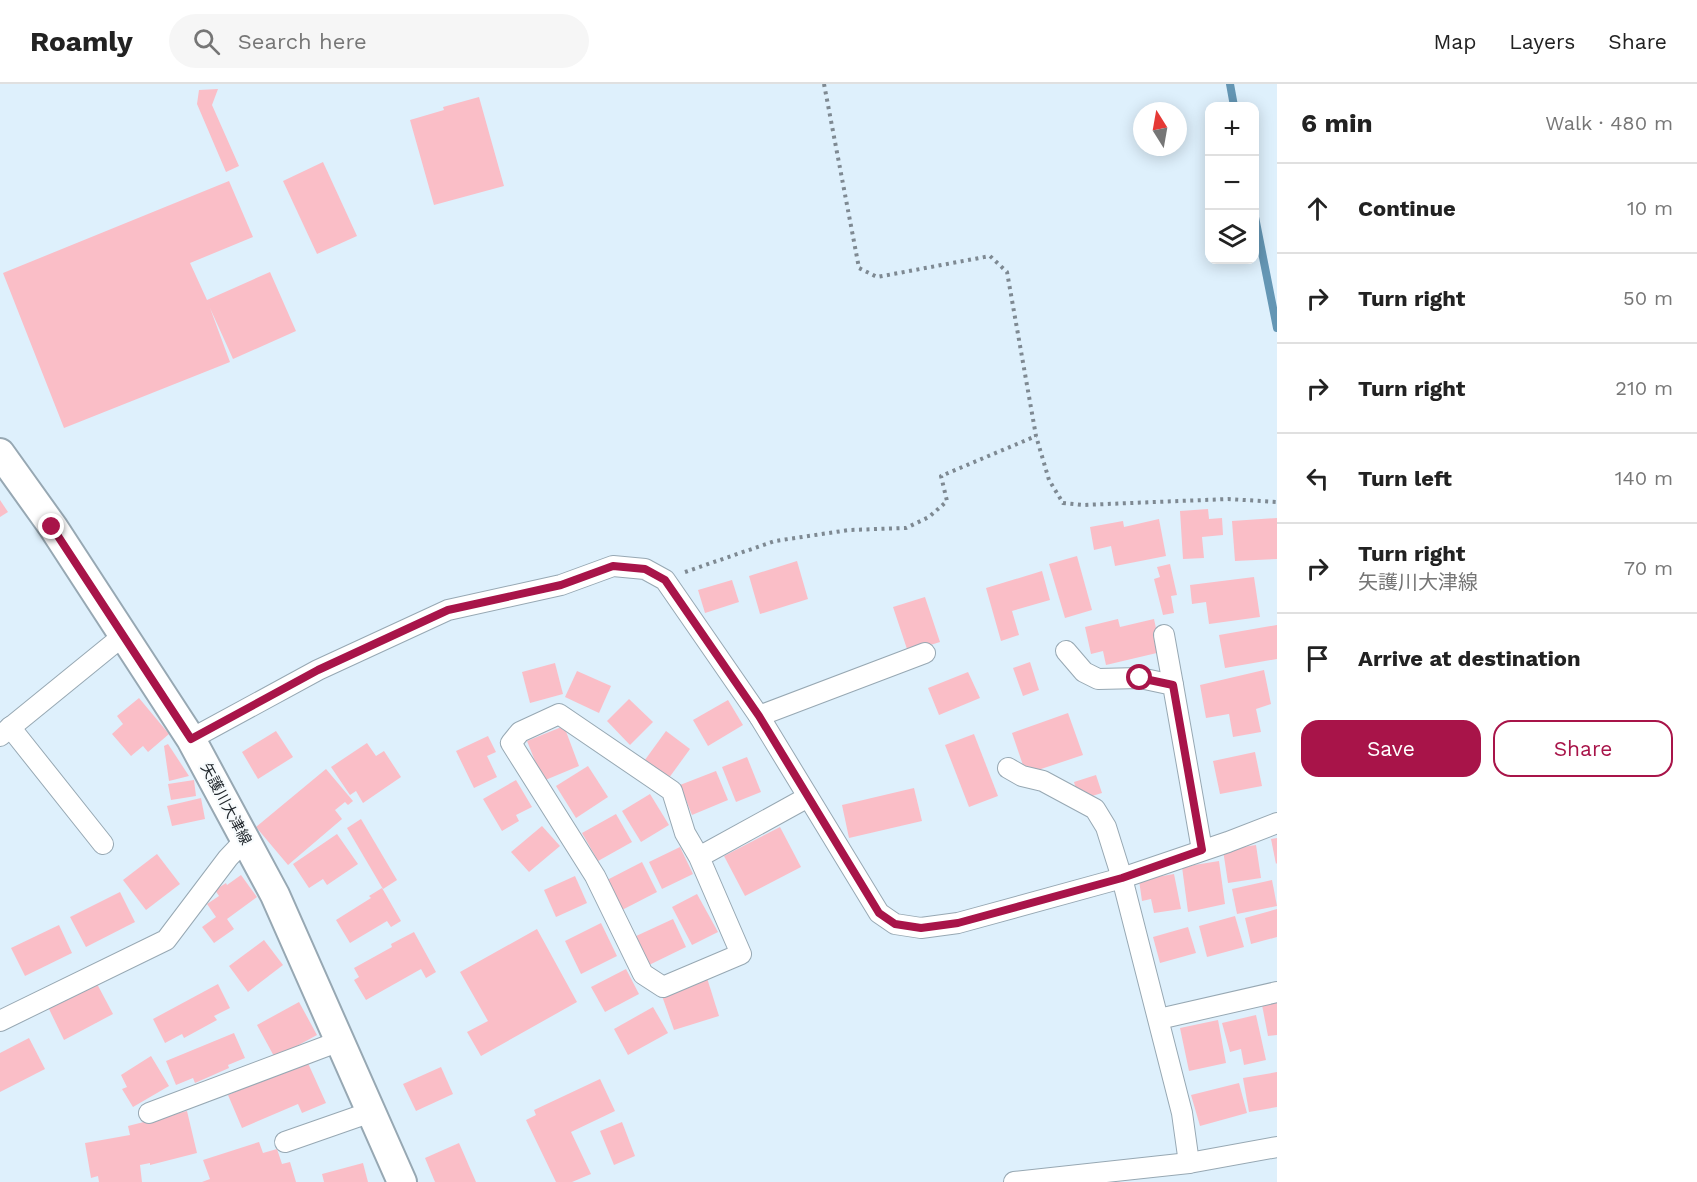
<!DOCTYPE html>
<html lang="en">
<head>
<meta charset="utf-8">
<style>
  :root { --surface:#fff; --page:#f6f6f6; --text:#222; --muted:#767676; --line:#e0e0e0; --accent:#a81449 }
  body { margin:0; font-family:"Work Sans","Noto Sans JP",sans-serif; background:var(--page); color:var(--text) }
  .controls { position:absolute; right:18px; top:18px; display:grid; overflow:hidden; border-radius:12px; box-shadow:0 3px 15px #0003 }
  .controls button { width:54px; height:54px; display:grid; place-items:center; padding:0; border:0; border-bottom:2px solid var(--line); background:var(--surface); color:var(--text); font:30px sans-serif }
  .compass { position:absolute; left:1133px; top:18px; width:54px; height:54px; border-radius:50%; background:var(--surface); box-shadow:0 3px 15px #0003; rotate:349deg }
  .stop { position:absolute; width:18px; height:18px; margin:-14px; border:4px solid #a81449; border-radius:50%; background:#fff }
  .stop.end { background:#a81449; border-color:#fff; box-shadow:0 2px 6px #0008 }
  .list { margin:0; padding:0; list-style:none }
  h2 { display:flex; justify-content:space-between; align-items:center; height:78px; margin:0; padding:0 24px; font-size:26px }
  h2 small { font-size:20px; font-weight:400; color:var(--muted) }
  .list li { display:grid; grid-template-columns:39px 1fr auto; gap:18px; align-items:center; box-sizing:border-box; height:90px; padding:0 24px; border-top:2px solid var(--line) }
  .list b { display:block; font-size:22px; white-space:nowrap }
  .list p { margin:0; font-size:20px; white-space:nowrap; color:var(--muted) }
  .list em { font-size:20px; font-style:normal; color:var(--muted) }
  .actions { display:flex; gap:12px; padding:18px 24px }
  .actions a { flex:1; padding:14px 0; border:2px solid var(--accent); border-radius:18px; text-align:center; font-size:21px; color:var(--accent) }
  .actions .main { background:var(--accent); color:#fff }
  .icon { flex:none; width:33px; height:33px; fill:none; stroke:currentColor; stroke-width:2; stroke-linecap:round; stroke-linejoin:round }
  .map { position:relative; flex:none; width:1277px; height:1098px; overflow:hidden }
  header { display:flex; align-items:center; gap:36px; box-sizing:border-box; height:84px; padding:0 30px; background:var(--surface); border-bottom:2px solid var(--line) }
  header strong { font-size:28px }
  nav { display:flex; gap:33px; margin-inline-start:auto; font-size:21px }
  .search { width:420px; height:54px; background:var(--page); display:flex; align-items:center; gap:15px; box-sizing:border-box; padding:0 21px; border-radius:33px; color:var(--muted); font-size:22px }
  main { display:flex }
  aside { flex:1; background:var(--surface) }
  .map>svg:first-child { display:block }
</style>
</head>
<body>
<header>
<strong>Roamly</strong>
<div class="search"><svg class="icon" aria-label="search" viewBox="0 0 24 24"><circle cx="10" cy="10" r="6"/><path d="M15 15l6 6"/></svg>Search here</div>
<nav><a>Map</a><a>Layers</a><a>Share</a></nav>
</header>
<main>
<div class="map">
<svg width="1277" height="1098" viewBox="0 0 1277 1098">
  <rect width="100%" height="100%" fill="#def0fc"/>
  <g fill="none" stroke-linecap="round" stroke-linejoin="round">
    <g stroke="#6496b4" stroke-width="8">
      <polyline points="1230,0 1234,22"/>
      <polyline points="1254,128 1277,244"/>
    </g>
  </g>
  <g fill="#fabec7">
    <polygon points="218,5 212,21 239,82 226,88 197,20 199,6"/>
    <polygon points="479,13 504,102 434,121 410,36 444,26 443,23"/>
    <polygon points="323,78 357,152 317,170 283,97"/>
    <polygon points="229,97 253,153 190,179 207,216 270,188 296,247 233,275 210,224 230,278 64,344 3,189"/>
    <polygon points="0,416 8,428 0,433"/>
    <polygon points="1208,425 1209,435 1222,434 1223,451 1202,453 1204,474 1183,475 1180,427"/>
    <polygon points="1277,434 1277,475 1235,477 1232,437"/>
    <polygon points="1159,435 1166,472 1115,482 1111,462 1094,466 1090,443 1123,437 1124,443"/>
    <polygon points="1077,472 1092,526 1065,534 1049,480"/>
    <polygon points="797,477 808,515 760,530 749,492"/>
    <polygon points="1170,480 1177,511 1171,512 1174,529 1163,531 1154,495 1160,493 1157,483"/>
    <polygon points="1042,487 1050,516 1012,527 1019,551 1001,557 986,504"/>
    <polygon points="1254,493 1260,533 1209,540 1206,518 1192,520 1190,501"/>
    <polygon points="732,496 739,518 705,529 698,506"/>
    <polygon points="925,513 940,558 908,568 893,523"/>
    <polygon points="1118,535 1120,543 1154,535 1161,568 1106,581 1103,567 1091,570 1085,543"/>
    <polygon points="1277,541 1277,575 1225,584 1219,551"/>
    <polygon points="1030,578 1039,606 1023,612 1013,584"/>
    <polygon points="555,579 563,610 530,619 522,588"/>
    <polygon points="1264,586 1271,620 1256,625 1261,648 1233,653 1229,630 1206,634 1200,601"/>
    <polygon points="577,587 611,602 599,629 565,613"/>
    <polygon points="968,588 980,614 939,631 928,604"/>
    <polygon points="139,614 169,650 148,668 143,662 131,672 112,650 123,640 117,632"/>
    <polygon points="629,615 653,638 630,661 607,637"/>
    <polygon points="728,616 743,641 708,662 693,636"/>
    <polygon points="1068,629 1083,671 1026,690 1012,649"/>
    <polygon points="564,642 579,682 543,697 527,657"/>
    <polygon points="276,647 293,673 258,695 242,668"/>
    <polygon points="666,647 690,665 666,698 642,680"/>
    <polygon points="974,650 998,712 969,723 945,661"/>
    <polygon points="488,652 496,668 487,672 497,693 474,704 456,667"/>
    <polygon points="367,659 376,672 384,667 401,693 363,719 356,707 350,711 331,683"/>
    <polygon points="168,660 189,692 169,697 164,662"/>
    <polygon points="1255,668 1262,702 1220,710 1213,677"/>
    <polygon points="747,673 761,708 736,718 722,683"/>
    <polygon points="588,682 608,713 576,734 556,702"/>
    <polygon points="326,685 353,717 348,721 345,718 335,726 342,735 288,781 256,743"/>
    <polygon points="716,687 728,716 692,731 680,701"/>
    <polygon points="1096,691 1102,709 1079,716 1074,698"/>
    <polygon points="194,696 196,712 171,716 168,700"/>
    <polygon points="516,696 532,723 516,731 519,737 502,747 483,715"/>
    <polygon points="914,704 922,737 849,754 842,721"/>
    <polygon points="650,710 669,741 641,758 622,727"/>
    <polygon points="201,714 205,735 172,742 167,722"/>
    <polygon points="616,730 632,758 598,777 582,749"/>
    <polygon points="361,735 397,796 383,805 347,744"/>
    <polygon points="542,742 560,762 529,788 511,768"/>
    <polygon points="780,743 801,783 745,812 724,772"/>
    <polygon points="337,750 358,780 327,801 323,795 309,804 293,780"/>
    <polygon points="1277,754 1277,779 1276,780 1271,755"/>
    <polygon points="1256,761 1261,794 1228,799 1223,766"/>
    <polygon points="680,763 693,790 662,805 649,778"/>
    <polygon points="157,770 180,800 146,826 123,796"/>
    <polygon points="1219,777 1225,820 1188,828 1182,783"/>
    <polygon points="642,778 657,808 622,826 607,796"/>
    <polygon points="1174,790 1181,825 1154,829 1151,815 1142,817 1139,796"/>
    <polygon points="241,791 257,813 227,835 234,845 214,859 202,843 216,833 207,820 219,812 215,806 226,799 227,801"/>
    <polygon points="575,792 587,819 556,833 544,806"/>
    <polygon points="1272,796 1277,822 1237,830 1232,805"/>
    <polygon points="382,804 401,837 391,843 387,837 350,859 336,836 371,814 369,812"/>
    <polygon points="120,808 135,838 86,863 70,833"/>
    <polygon points="697,810 718,848 692,861 672,823"/>
    <polygon points="1277,825 1277,853 1251,860 1245,834"/>
    <polygon points="1235,832 1244,863 1207,873 1199,842"/>
    <polygon points="673,835 686,863 647,882 634,853"/>
    <polygon points="601,839 617,872 581,890 565,857"/>
    <polygon points="59,841 72,869 25,892 11,864"/>
    <polygon points="1188,843 1196,869 1160,879 1153,853"/>
    <polygon points="537,845 577,918 481,972 467,948 488,937 460,888"/>
    <polygon points="414,848 436,888 426,894 421,885 366,916 354,896 359,893 354,884 392,863 391,860"/>
    <polygon points="264,856 283,881 248,908 229,882"/>
    <polygon points="626,885 639,910 605,928 591,903"/>
    <polygon points="707,894 719,932 674,946 661,909"/>
    <polygon points="96,898 113,930 64,956 48,923"/>
    <polygon points="218,900 230,924 214,932 217,936 184,954 182,950 165,959 153,935"/>
    <polygon points="299,918 317,951 275,974 257,941"/>
    <polygon points="1277,918 1277,951 1268,952 1262,921"/>
    <polygon points="653,923 668,949 628,971 614,945"/>
    <polygon points="1256,931 1266,976 1244,981 1241,965 1230,968 1222,939"/>
    <polygon points="1218,936 1226,979 1189,987 1180,944"/>
    <polygon points="234,949 245,974 228,981 229,984 195,999 193,994 176,1001 166,977"/>
    <polygon points="29,954 45,985 0,1008 0,969"/>
    <polygon points="151,972 169,1002 133,1023 122,1005 127,1003 121,991"/>
    <polygon points="307,977 326,1019 302,1029 298,1020 242,1044 228,1011"/>
    <polygon points="441,983 453,1010 416,1027 403,1000"/>
    <polygon points="1277,988 1277,1023 1249,1028 1243,994"/>
    <polygon points="600,995 615,1027 571,1048 591,1090 572,1098 556,1098 526,1036 536,1031 534,1026"/>
    <polygon points="1239,999 1247,1029 1200,1042 1191,1011"/>
    <polygon points="187,1027 197,1069 150,1081 150,1079 140,1081 142,1098 99,1098 98,1092 91,1094 85,1059 130,1051 128,1042"/>
    <polygon points="622,1038 635,1072 614,1081 600,1047"/>
    <polygon points="259,1058 263,1069 277,1065 282,1080 290,1078 296,1098 202,1098 210,1095 203,1076"/>
    <polygon points="459,1059 476,1098 435,1098 425,1074"/>
    <polygon points="363,1079 368,1098 324,1098 322,1090"/>
  </g>
  <g fill="none" stroke-linecap="round" stroke-linejoin="round">
    <g stroke="#97a8b3" stroke-width="22">
      <g id="minor">
        <polyline points="1164,551 1173,601"/>
        <polyline points="1066,567 1084,588 1098,595 1140,594 1173,601 1202,766"/>
        <polyline points="759,632 925,569"/>
        <polyline points="10,643 103,760"/>
        <polyline points="0,652 124,551"/>
        <polyline points="191,655 318,586 448,526 561,501 613,482 645,485 665,496 759,632 879,829 895,840 921,844 958,839 1122,794 1182,1029 1189,1079"/>
        <polyline points="1008,684 1022,692 1043,697 1095,725 1106,743 1122,794 1228,758 1277,739"/>
        <polyline points="699,773 685,749 672,707 559,630 520,648 511,659 595,792 643,890 663,903 741,870 699,773 808,713"/>
        <polyline points="1159,935 1277,908"/>
        <polyline points="0,937 166,856 228,774 245,756"/>
        <polyline points="149,1029 340,957"/>
        <polyline points="285,1058 371,1028"/>
        <polyline points="1014,1098 1189,1079 1277,1063"/>
      </g>
    </g>
    <g stroke="#97a8b3" stroke-width="32">
      <polyline id="secondary" points="0,369 53,443 191,655 275,811 402,1098"/>
    </g>
    <g stroke="#7e8992" stroke-width="4" stroke-dasharray="3 4.5" stroke-linecap="butt">
      <polyline points="824,0 859,184 877,193 990,172 1007,188 1036,352 1049,396 1063,419 1083,421 1228,415 1277,418"/>
      <polyline points="685,488 775,457 849,446 906,444 929,433 947,417 941,392 1036,352"/>
    </g>
    <use href="#minor" stroke="#fff" stroke-width="20"/>
    <use href="#secondary" stroke="#fff" stroke-width="28"/>
  </g>
  <g fill="none" stroke-linecap="round" stroke-linejoin="round">
    <polyline stroke="#a81449" stroke-width="8" points="52,443 191,655 318,586 448,526 561,501 613,482 645,485 665,496 759,632 879,829 895,840 921,844 958,839 1122,794 1202,766 1173,601 1140,594"/>
  </g>
  <g text-anchor="middle" dominant-baseline="central" stroke-width="4.5" stroke-linejoin="round" paint-order="stroke">
    <g font-size="15" fill="#22282d" stroke="#f7fbfd">
      <text transform="translate(226 720) rotate(62)">矢護川大津線</text>
    </g>
  </g>
</svg>
<div class="controls">
<button>+</button>
<button>−</button>
<button><svg class="icon" aria-label="layers" viewBox="0 0 24 24"><path d="M12 4l9 5-9 5-9-5zM3 14l9 5 9-5"/></svg></button>
</div>
<svg class="compass" viewBox="-18 -18 36 36"><path d="M0-13l5 13h-10z" fill="#e53935"/><path d="M0 13l5-13h-10z" fill="#767676"/></svg>
<div class="stop" style="left:1140px;top:594px"></div>
<div class="stop end" style="left:52px;top:443px"></div>
</div>
<aside>
<h2>6 min<small>Walk · 480 m</small></h2>
<ul class="list">
<li><svg class="icon" aria-label="ahead" viewBox="0 0 24 24"><path d="M12 20V5M6 11l6-6 6 6"/></svg><div><b>Continue</b></div><em>10 m</em></li>
<li><svg class="icon" aria-label="right" viewBox="0 0 24 24"><path d="M7 20v-9h11M14 6l5 5-5 5"/></svg><div><b>Turn right</b></div><em>50 m</em></li>
<li><svg class="icon" aria-label="right" viewBox="0 0 24 24"><path d="M7 20v-9h11M14 6l5 5-5 5"/></svg><div><b>Turn right</b></div><em>210 m</em></li>
<li><svg class="icon" aria-label="left" viewBox="0 0 24 24"><path d="M17 20v-9H6M10 6l-5 5 5 5"/></svg><div><b>Turn left</b></div><em>140 m</em></li>
<li><svg class="icon" aria-label="right" viewBox="0 0 24 24"><path d="M7 20v-9h11M14 6l5 5-5 5"/></svg><div><b>Turn right</b><p>矢護川大津線</p></div><em>70 m</em></li>
<li><svg class="icon" aria-label="arrive" viewBox="0 0 24 24"><path d="M6 21V4h12l-3 4 3 4H6"/></svg><div><b>Arrive at destination</b></div></li>
</ul>
<div class="actions"><a class="main">Save</a><a>Share</a></div>
</aside>
</main>
</body>
</html>
